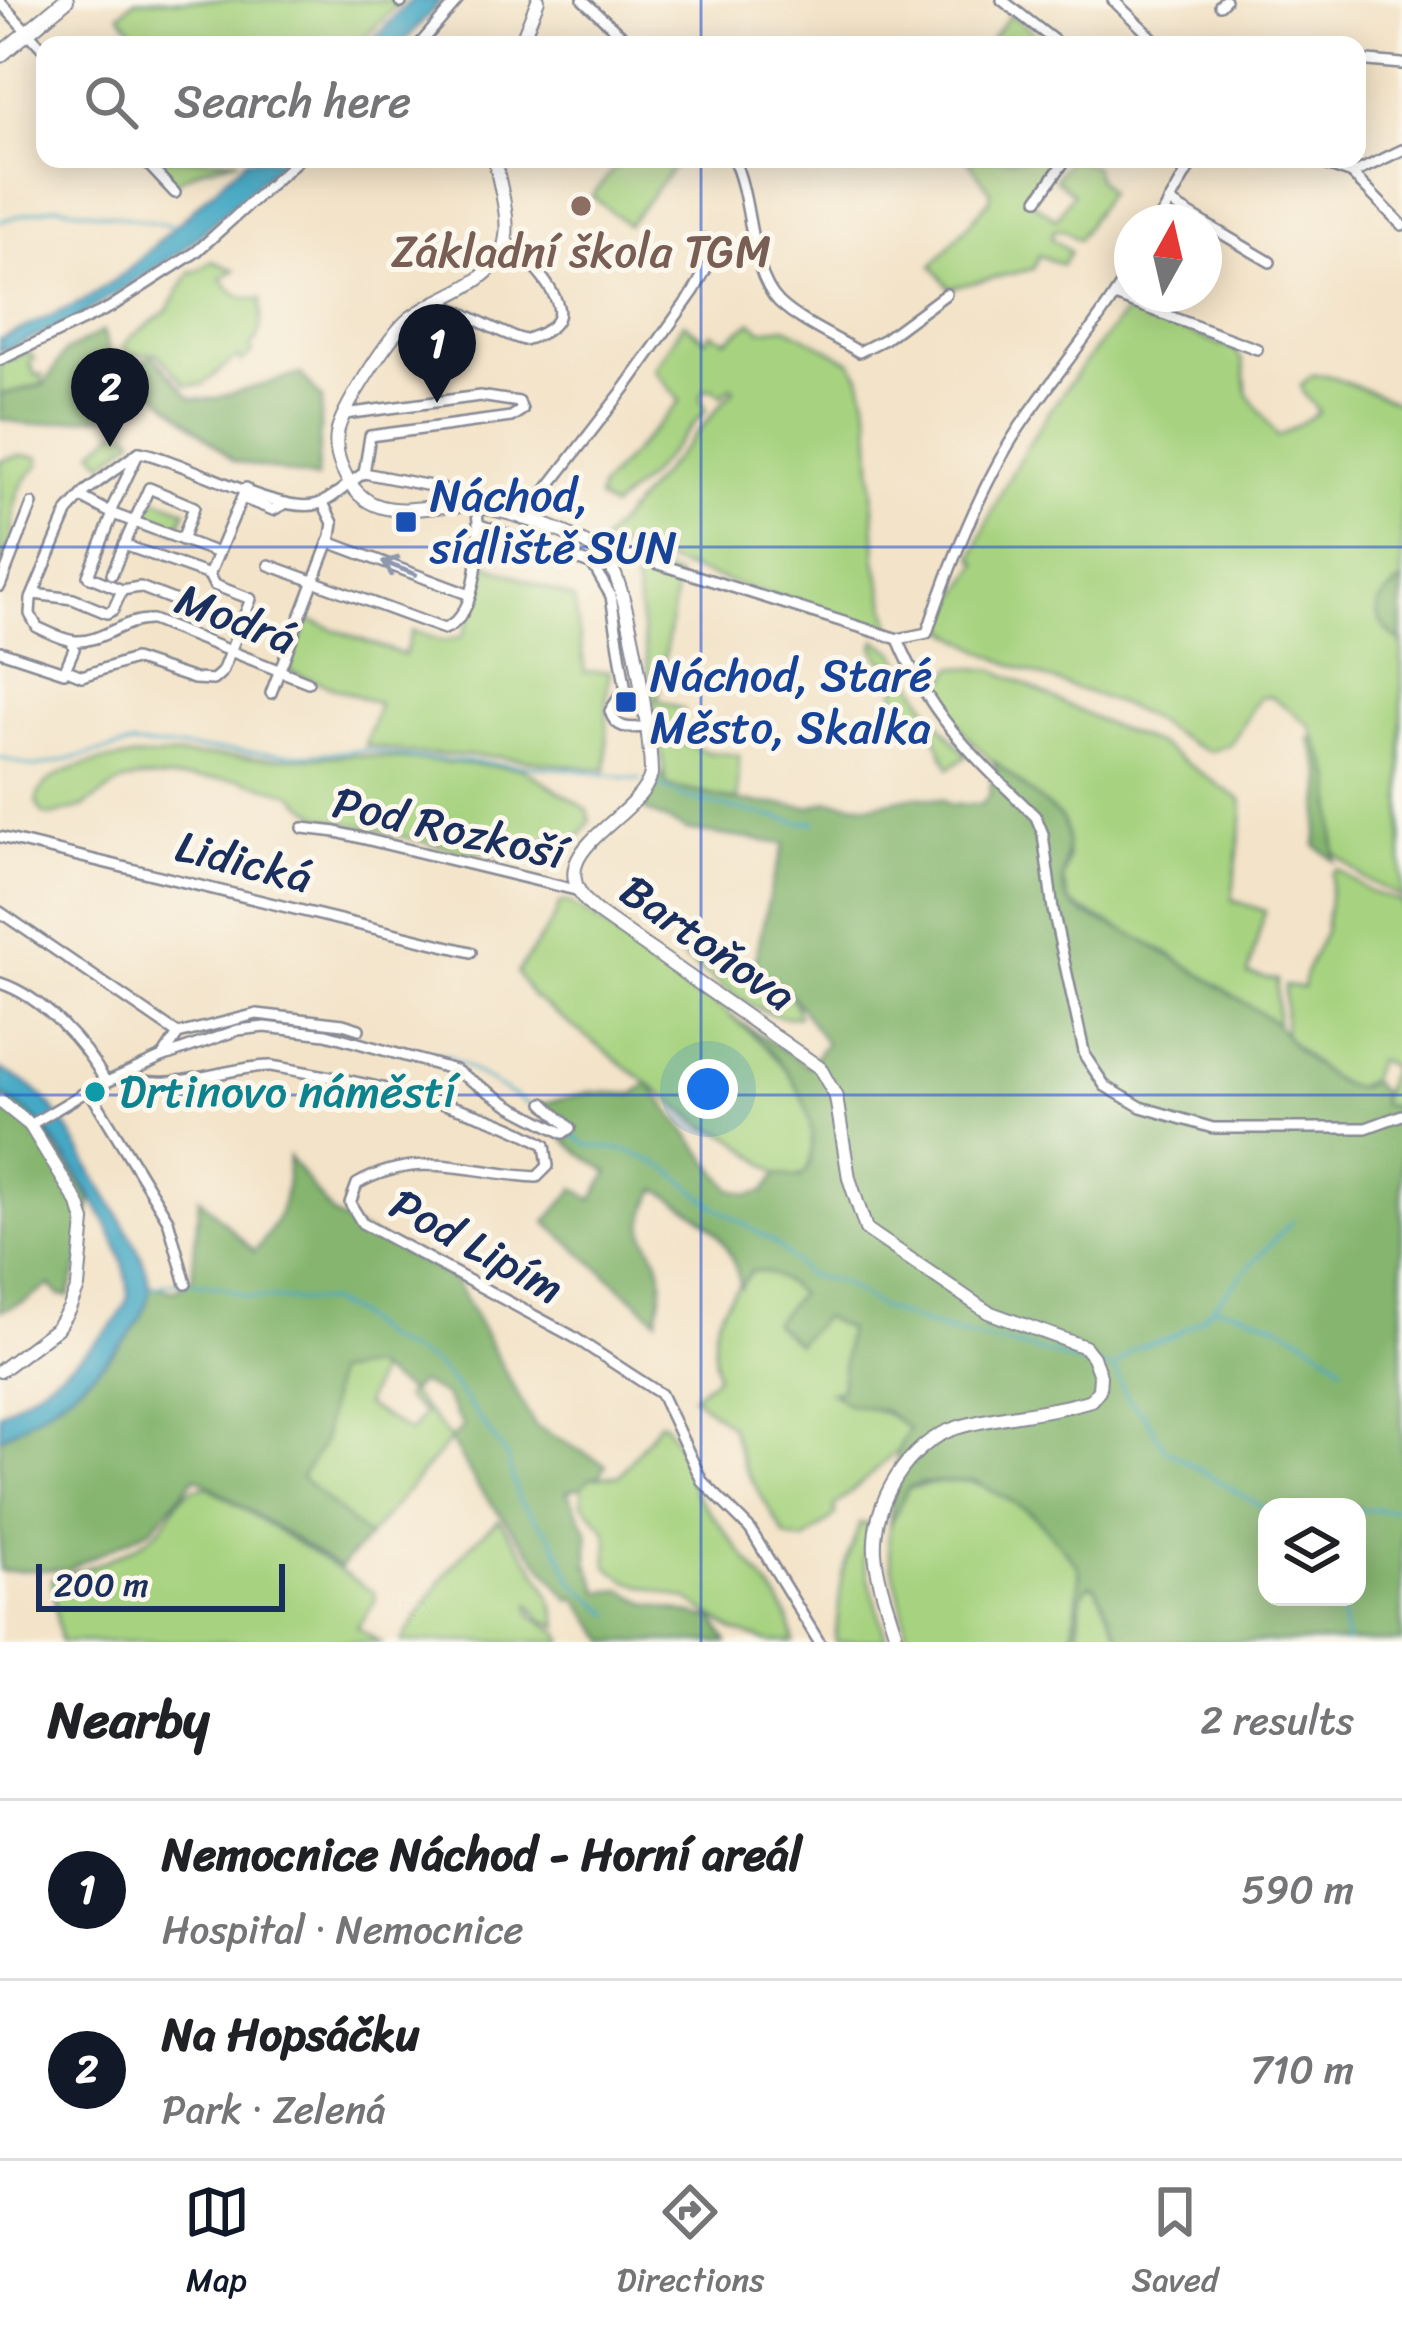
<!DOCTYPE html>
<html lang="en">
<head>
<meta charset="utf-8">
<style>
  :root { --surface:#fff; --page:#f2f2f2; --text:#202124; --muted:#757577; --line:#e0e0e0; --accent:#111827 }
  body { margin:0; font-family:Sriracha,sans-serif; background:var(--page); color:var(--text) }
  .controls { position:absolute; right:36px; bottom:36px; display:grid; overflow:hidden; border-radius:24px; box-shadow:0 6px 30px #0003 }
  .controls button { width:108px; height:108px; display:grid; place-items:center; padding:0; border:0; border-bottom:3px solid var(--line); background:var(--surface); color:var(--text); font:60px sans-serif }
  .compass { position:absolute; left:1114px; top:204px; width:108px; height:108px; border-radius:50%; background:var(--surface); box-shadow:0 6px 30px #0003; rotate:8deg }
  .scale { position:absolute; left:36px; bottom:30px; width:249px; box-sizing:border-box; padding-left:12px; border:6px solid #1b2f5e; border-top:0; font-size:33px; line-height:42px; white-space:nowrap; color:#1b2f5e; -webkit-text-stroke:9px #fbf7ec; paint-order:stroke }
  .you { position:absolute; left:708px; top:1089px; width:42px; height:42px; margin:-30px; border:9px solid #fff; border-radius:50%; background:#1a73e8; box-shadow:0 0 0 18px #1a73e833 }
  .badge { display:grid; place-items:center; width:78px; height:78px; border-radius:50%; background:var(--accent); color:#fff; font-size:39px; font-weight:700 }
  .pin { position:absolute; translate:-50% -99px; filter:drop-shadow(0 3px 6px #0008) }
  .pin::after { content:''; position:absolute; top:63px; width:42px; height:36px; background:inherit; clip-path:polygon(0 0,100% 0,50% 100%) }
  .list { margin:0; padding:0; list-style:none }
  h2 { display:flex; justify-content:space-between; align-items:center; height:156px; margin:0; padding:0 48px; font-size:51px }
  h2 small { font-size:39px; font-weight:400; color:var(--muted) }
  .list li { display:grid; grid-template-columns:78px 1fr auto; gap:36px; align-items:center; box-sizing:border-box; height:180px; padding:0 48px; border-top:3px solid var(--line) }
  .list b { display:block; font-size:45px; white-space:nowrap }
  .list p { margin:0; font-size:39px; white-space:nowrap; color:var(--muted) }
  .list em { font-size:39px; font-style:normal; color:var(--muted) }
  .icon { flex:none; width:66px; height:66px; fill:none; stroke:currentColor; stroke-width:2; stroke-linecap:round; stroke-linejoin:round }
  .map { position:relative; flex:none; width:1402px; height:1642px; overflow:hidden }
  .search { position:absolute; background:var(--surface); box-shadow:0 6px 30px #0003; left:36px; right:36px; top:36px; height:132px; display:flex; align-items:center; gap:30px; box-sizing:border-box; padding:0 42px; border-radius:24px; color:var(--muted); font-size:45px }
  .sheet { height:516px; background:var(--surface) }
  nav { display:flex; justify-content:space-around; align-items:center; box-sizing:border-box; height:168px; border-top:3px solid var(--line); background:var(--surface); font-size:33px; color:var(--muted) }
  nav a { display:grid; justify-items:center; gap:6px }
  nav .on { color:var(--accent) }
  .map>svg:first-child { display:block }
</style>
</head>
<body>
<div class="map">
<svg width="1402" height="1642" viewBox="0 0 1402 1642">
  <rect width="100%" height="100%" fill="#fbf7ec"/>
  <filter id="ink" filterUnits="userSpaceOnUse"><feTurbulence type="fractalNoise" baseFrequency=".00833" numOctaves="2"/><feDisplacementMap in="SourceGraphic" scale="24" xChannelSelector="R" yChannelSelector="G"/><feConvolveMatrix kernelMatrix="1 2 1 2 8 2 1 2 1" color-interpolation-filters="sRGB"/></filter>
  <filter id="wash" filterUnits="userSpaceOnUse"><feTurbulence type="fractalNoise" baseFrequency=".004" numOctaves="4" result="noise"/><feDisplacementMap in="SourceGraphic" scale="48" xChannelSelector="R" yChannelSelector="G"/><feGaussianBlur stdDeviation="2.7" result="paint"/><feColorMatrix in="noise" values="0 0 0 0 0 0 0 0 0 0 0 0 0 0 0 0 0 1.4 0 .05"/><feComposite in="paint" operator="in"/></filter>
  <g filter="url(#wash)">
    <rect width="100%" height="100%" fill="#f3e3c8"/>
    <g fill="#a7d380" stroke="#61816f" stroke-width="3">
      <polygon points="135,0 402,0 357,45 119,45 133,31 119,14"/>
      <polygon points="1011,14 1044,41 1041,45 987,45"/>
      <polygon points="151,159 239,159 204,168 173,183"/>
      <polygon points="622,159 680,159 628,225 592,196"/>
      <polygon points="967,159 1052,159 1027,198 1056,219 1073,193 1055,179 1069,159 1094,166 1097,178 1108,192 1078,240 1063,230 1054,230 1051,238 1070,252 1062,265 1039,255 1033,269 950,288 932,266 990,200 991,192"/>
      <path d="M212 261 235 270 221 278C233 294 241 299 261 299 261 316 264 334 250 347L253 352 241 362 237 357 202 385H186L157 353 132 355 123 347 131 337 167 311 191 271 196 272Z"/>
      <path d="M1135 311 1236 351 1243 362 1247 393 1278 437 1319 412 1303 393 1301 385 1312 375H1326L1402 404V581C1367 608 1372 617 1402 644V897L1365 879 1334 852 1332 817 1311 726 1271 696 1259 697 1231 744 1210 752C1181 742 1156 719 1127 707 1072 685 992 665 946 628 948 599 968 587 978 563L973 557C1007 465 1063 386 1126 312Z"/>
      <polygon points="752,322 761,330 786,327 850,361 860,376 870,416 876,561 891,625 882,630 602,542 734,390 731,387 721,396 713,389 705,389 700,397 706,410 648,477 612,508 598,499 601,487 680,401 654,370 684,323 706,340 711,333 726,340"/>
      <polygon points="29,352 34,359 29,362 36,376 42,374 43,384 0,395 0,364"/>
      <polygon points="117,430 131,433 134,439 104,463 93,451"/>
      <path d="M21 455 39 457V465C9 494 18 503 11 539 10 549 3 559 0 568V461Z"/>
      <polygon points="149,496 186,510 177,530 141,516"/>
      <polygon points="632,561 678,576 658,700 684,710 680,742 707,752 739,755 738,801 666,786"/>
      <path d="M485 564 574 599 585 672 610 671C603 705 610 736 606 770L501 757 416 754 365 745 379 704 288 671 308 620 404 655 412 631 443 641 462 637 483 586Z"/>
      <polygon points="876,640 895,652 933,716 967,756 949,768 933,732 922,729 919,715 893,707 899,670 880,659 874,647"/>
      <path d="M954 667 995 670 1111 726 1158 744 1241 800 1243 812 1232 900 1265 911 1248 974 1277 980V1024L1170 954 1069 903 1063 879 1068 858 1062 819C1028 793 938 726 942 683Z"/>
      <path d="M353 755 522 768 588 810 590 821 556 870 525 855 462 851 319 816 290 793 239 779 139 778 122 782 83 807 51 816 43 814 36 802C48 740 230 758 279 758 304 758 328 757 353 755Z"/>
      <polygon points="1337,869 1370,892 1402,902 1402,1098 1398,1108 1380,1104 1392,1066 1377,1060 1370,1080 1351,1089 1327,1075 1284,1036 1285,985 1303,988 1305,973 1325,932 1332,873"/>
      <path d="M565 901C595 917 622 939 650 958 710 999 848 1083 806 1173L791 1179 777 1174 732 1137 706 1127 532 996 517 973 555 917 559 905Z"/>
      <path d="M678 947C716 959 794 967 798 1016 764 1026 702 970 674 951Z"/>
      <path d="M760 1270 774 1274 800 1294 797 1343 823 1317 848 1329 841 1390 830 1392C859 1408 881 1406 910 1429L898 1450 834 1507 836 1515 804 1541 786 1537 744 1467 731 1427 693 1396 717 1376C708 1322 718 1310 750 1272Z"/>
      <polygon points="370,1367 378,1372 365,1405 410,1432 424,1413 404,1398 409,1392 451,1439 368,1537 300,1477 323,1444 334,1372"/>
      <path d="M660 1422 665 1423C671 1434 690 1461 691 1470 692 1477 691 1484 693 1491L778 1599 788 1618 794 1642H770L734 1631 689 1600 627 1581 607 1566 608 1539 604 1527 582 1503V1485L591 1477 619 1476Z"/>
      <path d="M959 1480C995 1481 1065 1533 1078 1567 1083 1579 1073 1625 1072 1642H908C904 1629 905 1616 901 1602 891 1559 875 1529 908 1488Z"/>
      <path d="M209 1487 375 1593V1602L357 1627 380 1642H60L52 1579C85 1569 129 1555 155 1533 176 1516 175 1485 209 1487Z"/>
      <path d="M499 1520C524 1553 551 1584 559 1626L542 1620 529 1603 531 1615 560 1633 564 1642H401C429 1598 456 1552 499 1520Z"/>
      <polygon points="860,1523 869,1525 864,1560 886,1639 835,1642 842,1575"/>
      <polygon points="1086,1584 1096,1587 1122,1642 1079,1642 1080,1604"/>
    </g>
    <g fill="#85b56e" stroke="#507266" stroke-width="3" fill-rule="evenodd">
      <polygon points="103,331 128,413 33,425 0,419 0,395 44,385 65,352"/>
      <polygon points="153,356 191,398 213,399 301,374 322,399 317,479 234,461 127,368"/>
      <path d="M1402 581V644C1371 617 1367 608 1402 581Z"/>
      <polygon points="1315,737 1333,779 1335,861 1316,846 1323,777 1310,739"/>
      <path d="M995 762 1061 818C1078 849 1053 876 1068 900 1077 916 1109 923 1125 931 1178 958 1227 991 1277 1024 1289 1045 1335 1089 1360 1088L1370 1080 1382 1093 1381 1104 1398 1108 1402 1098V1642H1122L1096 1587 1090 1584C1076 1596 1079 1623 1079 1642H1072L1080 1574 1078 1566 1033 1514 975 1481 922 1483 908 1488 889 1526 898 1450 909 1429 885 1411 845 1403 834 1393 841 1389 847 1329 823 1317 797 1344 773 1323 799 1294C783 1281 771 1268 750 1272L741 1287C728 1231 703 1217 657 1189 626 1243 658 1235 662 1280 663 1292 659 1306 657 1319L546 1222 575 1188 592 1200 609 1172C582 1155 550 1135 541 1104L590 1092 634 1094 648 1083 731 1189 749 1195 764 1192 777 1174 800 1178C811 1167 812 1157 812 1142 811 1087 772 1048 730 1016L808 1066 826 1043 788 990 757 970 755 961 772 883 785 844 687 830 643 809 664 773 667 786 738 801 811 807 827 801 872 805 916 796 943 800 951 805 982 804 989 796ZM1267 1507H1357V1597H1267Z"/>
      <polygon points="0,1094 32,1115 91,1200 81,1256 68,1296 59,1295 50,1285 24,1302 0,1311"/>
      <path d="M289 1157 333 1215 455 1280 535 1426 606 1465 599 1477H591L582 1487 567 1491 588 1532V1564L600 1592 622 1590 649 1604 714 1619 727 1642H608L575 1597 570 1600 478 1487 450 1440 463 1427 444 1395 419 1383 409 1392 370 1367 334 1373 323 1444 301 1477 368 1537 340 1568 196 1477 151 1529 68 1569 0 1571V1438C62 1403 130 1356 150 1285L175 1291 192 1279 199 1197 254 1252C284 1218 285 1201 289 1157Z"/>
    </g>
    <g fill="#45a9c5" stroke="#306c92" stroke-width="3">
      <polygon points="411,0 442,0 401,45 368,45"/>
      <polygon points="247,159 284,159 182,251 76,319 0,352 0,339 83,301 126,272"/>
      <path d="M0 1069C51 1091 70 1131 95 1177 111 1205 146 1252 149 1284 154 1340 43 1414 0 1438V1413C34 1392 112 1340 126 1303 142 1263 61 1142 31 1115 22 1107 10 1101 0 1094Z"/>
    </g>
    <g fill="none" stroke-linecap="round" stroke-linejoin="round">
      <g stroke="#45a9c5" stroke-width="3">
        <polyline points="0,221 57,206 175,226"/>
        <polyline points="0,758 35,767 131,745 302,755 366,750 412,758 570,769 640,780"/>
        <polyline points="655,784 689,799 797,822 816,822"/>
        <polyline points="432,1053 448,1056 556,1121"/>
        <polyline points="569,1131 586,1145 629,1151 670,1170 714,1206 775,1243 807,1275 840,1282 881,1308 943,1330 1052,1354 1090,1367"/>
        <polyline points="147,1289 178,1281 225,1288 248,1297 328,1302 351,1312 383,1339 433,1363 451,1381 506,1455 519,1501 552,1537 573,1582 612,1615"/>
        <path d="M1215 1307C1263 1314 1306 1334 1342 1366"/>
        <polyline points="1117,1365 1133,1349 1171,1337 1200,1320 1292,1221"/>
        <polyline points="1099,1367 1114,1368 1128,1400 1144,1414 1165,1449 1267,1510"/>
        <polyline points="1357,1510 1402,1510"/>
        <polyline points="1338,1597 1347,1642"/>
      </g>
    </g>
  </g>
  <g filter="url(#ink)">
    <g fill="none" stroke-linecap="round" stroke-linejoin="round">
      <g stroke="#878993" stroke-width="14">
        <g id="street">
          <polyline points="399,0 401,3"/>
          <polyline points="583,0 632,45"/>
          <polyline points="1002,0 1060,45"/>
          <polyline points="1113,0 1160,45"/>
          <polyline points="0,2 45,51"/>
          <polyline points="1220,5 1225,0"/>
          <polyline points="419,45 458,0"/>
          <polyline points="1357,60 1402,64"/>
          <polyline points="143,159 175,193"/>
          <path d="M733 159C753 199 748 271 779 302 800 322 833 336 859 352L885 339 946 294"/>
          <polyline points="1310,159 1352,174 1402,150"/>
          <polyline points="1352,174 1402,225"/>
          <polyline points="1038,199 1066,159"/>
          <polyline points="1169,202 1203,222"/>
          <polyline points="1158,222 1194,159"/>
          <polyline points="1204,223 1270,262"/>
          <polyline points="1115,296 1257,349"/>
          <path d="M435 301C466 312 492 331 524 340 567 327 567 309 541 276 530 263 521 250 506 241"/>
          <polyline points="0,360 109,308 196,252 299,159"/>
          <polyline points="364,473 441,488"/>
          <polyline points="81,497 113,514 218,553"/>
          <polyline points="242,498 273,510 286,503"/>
          <polyline points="111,510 139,452"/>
          <polyline points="113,514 88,576 122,590"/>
          <polyline points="523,520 625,388 694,291 718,247 704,239"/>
          <polyline points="480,525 593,565 611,596 626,692"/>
          <polyline points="182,540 194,507 149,488 124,545 209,575 246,488"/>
          <polyline points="329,542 470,595"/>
          <path d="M593 547 649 561 898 639 927 633C950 564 979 489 1019 428 1056 373 1099 324 1132 267"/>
          <path d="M269 565 444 629C479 617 482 537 476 506"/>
          <polyline points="112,574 124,545"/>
          <polyline points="0,586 32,504"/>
          <polyline points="34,594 73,599 107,613 113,610 122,590 140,587 240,626"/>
          <path d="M898 639C931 719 976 758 1036 817L1043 834 1053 910 1085 1056 1105 1086 1141 1107 1213 1128H1366L1402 1115"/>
          <polyline points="0,651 64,672 74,649 72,641"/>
          <polyline points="67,670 82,676 134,659 194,679 213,680 222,672 251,599 214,585 209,575"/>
          <path d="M308 682 152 620C124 618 102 643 75 641 62 640 48 632 37 627L30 614 31 599 68 511 86 491 139 452C184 460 280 516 318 504 334 499 349 482 364 473L370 436 511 417 522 410 519 402 480 396 345 414"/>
          <path d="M640 690 620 696 610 711C615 729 629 729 646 727"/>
          <polyline points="271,693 331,536 333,523 323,503"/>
          <polyline points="303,828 336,832 580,891"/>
          <polyline points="0,837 471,952"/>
          <polyline points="0,912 178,1034 164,1055"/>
          <path d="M0 983C43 997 84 1043 106 1082"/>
          <polyline points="178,1034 257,1014 343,1024 359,1029"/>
          <path d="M128 1074C160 1097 231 1065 271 1066 346 1079 482 1105 545 1145L548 1166 537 1177C473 1174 420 1148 357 1184L350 1203 362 1223 572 1336 661 1394 702 1481 750 1529 819 1642"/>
          <polyline points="89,1090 168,1220 186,1284"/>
          <polyline points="30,1125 89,1090 162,1057 238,1030 265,1027 326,1034 455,1070 511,1106 563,1133 570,1128 544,1103"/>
        </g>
      </g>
      <g stroke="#878993" stroke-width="16">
        <g id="secondary">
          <polyline points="520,45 538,0"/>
          <path d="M495 159C499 186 513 223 503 249 486 289 440 294 409 319 391 334 340 411 337 434 335 446 338 459 343 470 370 532 424 501 472 506 505 509 586 535 607 560 629 587 651 736 651 774 639 823 524 854 600 914L820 1068 836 1097 849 1178 866 1229 988 1312 1085 1347 1093 1357 1100 1376 1099 1390 1091 1400C1047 1414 1000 1414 956 1428 908 1443 872 1503 875 1552 877 1582 890 1613 898 1642"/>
          <polyline points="0,1101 30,1125 79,1205 84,1221 78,1287 69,1309 57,1328 0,1371"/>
        </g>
      </g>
      <g stroke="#878993" stroke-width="18">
        <polyline id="primary" points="0,55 66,0"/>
      </g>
      <use href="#street" stroke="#fff" stroke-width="9"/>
      <use href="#secondary" stroke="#fff" stroke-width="12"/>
      <use href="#primary" stroke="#fff" stroke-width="14"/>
    </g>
    <defs><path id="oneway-shaft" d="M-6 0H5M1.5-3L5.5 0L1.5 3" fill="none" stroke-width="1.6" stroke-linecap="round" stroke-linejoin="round" transform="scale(3)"/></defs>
    <use stroke="#8d97ae" href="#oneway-shaft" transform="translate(399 568) rotate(-159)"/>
  </g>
  <path fill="none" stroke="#1d4ed8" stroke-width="3" stroke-opacity="0.55" d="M701 0V45M701 159V1642M0 547H1402M0 1095H1402"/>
  <circle fill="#8d6e63" stroke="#fbf7ec" stroke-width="4.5" cx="581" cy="206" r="12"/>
  <g fill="#1a4fb4" stroke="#fbf7ec" stroke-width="4.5">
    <rect x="394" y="510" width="24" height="24" rx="6"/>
    <rect x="614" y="690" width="24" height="24" rx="6"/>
  </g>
  <circle fill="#0f9aa8" stroke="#fbf7ec" stroke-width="4.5" cx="95" cy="1092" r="12"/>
  <g text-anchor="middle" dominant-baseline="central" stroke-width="10" stroke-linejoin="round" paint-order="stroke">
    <g font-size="45" fill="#785e54" stroke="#fbf7ec">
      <text x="581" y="252">Základní škola TGM</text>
    </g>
    <g font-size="45" fill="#164399" stroke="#fbf7ec" text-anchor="start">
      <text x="430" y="496">Náchod,<tspan x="430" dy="52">sídliště SUN</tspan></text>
      <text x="650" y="676">Náchod, Staré<tspan x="650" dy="52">Město, Skalka</tspan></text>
    </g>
    <g font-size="45" fill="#1b2f5e" stroke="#fbf7ec">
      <text transform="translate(236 619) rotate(21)">Modrá</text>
      <text transform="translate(449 828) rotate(13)">Pod Rozkoší</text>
      <text transform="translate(244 862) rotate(14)">Lidická</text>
      <text transform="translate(708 943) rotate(35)">Bartoňova</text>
      <text transform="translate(477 1246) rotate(29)">Pod Lipím</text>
    </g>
    <g font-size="45" fill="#0d838f" stroke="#fbf7ec" text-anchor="start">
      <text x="119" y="1092">Drtinovo náměstí</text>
    </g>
  </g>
</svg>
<div class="controls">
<button><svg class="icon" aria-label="layers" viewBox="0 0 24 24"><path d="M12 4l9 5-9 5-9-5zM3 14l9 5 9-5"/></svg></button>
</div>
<svg class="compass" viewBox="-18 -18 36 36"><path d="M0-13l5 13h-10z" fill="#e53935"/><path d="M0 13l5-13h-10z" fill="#757577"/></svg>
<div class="scale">200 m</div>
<div class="you"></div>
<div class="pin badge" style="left:437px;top:403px">1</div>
<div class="pin badge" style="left:110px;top:447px">2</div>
<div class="search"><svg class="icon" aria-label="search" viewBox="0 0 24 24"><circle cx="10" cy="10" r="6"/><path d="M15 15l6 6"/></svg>Search here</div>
</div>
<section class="sheet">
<h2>Nearby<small>2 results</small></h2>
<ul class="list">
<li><span class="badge">1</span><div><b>Nemocnice Náchod - Horní areál</b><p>Hospital · Nemocnice</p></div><em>590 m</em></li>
<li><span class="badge">2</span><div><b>Na Hopsáčku</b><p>Park · Zelená</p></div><em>710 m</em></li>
</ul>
</section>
<nav>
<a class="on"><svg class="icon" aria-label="map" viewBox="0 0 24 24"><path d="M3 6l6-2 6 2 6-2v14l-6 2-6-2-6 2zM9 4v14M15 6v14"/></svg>Map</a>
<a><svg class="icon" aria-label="directions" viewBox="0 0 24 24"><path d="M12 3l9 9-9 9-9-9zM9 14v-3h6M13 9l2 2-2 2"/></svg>Directions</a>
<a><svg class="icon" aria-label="saved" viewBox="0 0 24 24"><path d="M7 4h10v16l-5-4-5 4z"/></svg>Saved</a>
</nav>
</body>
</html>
